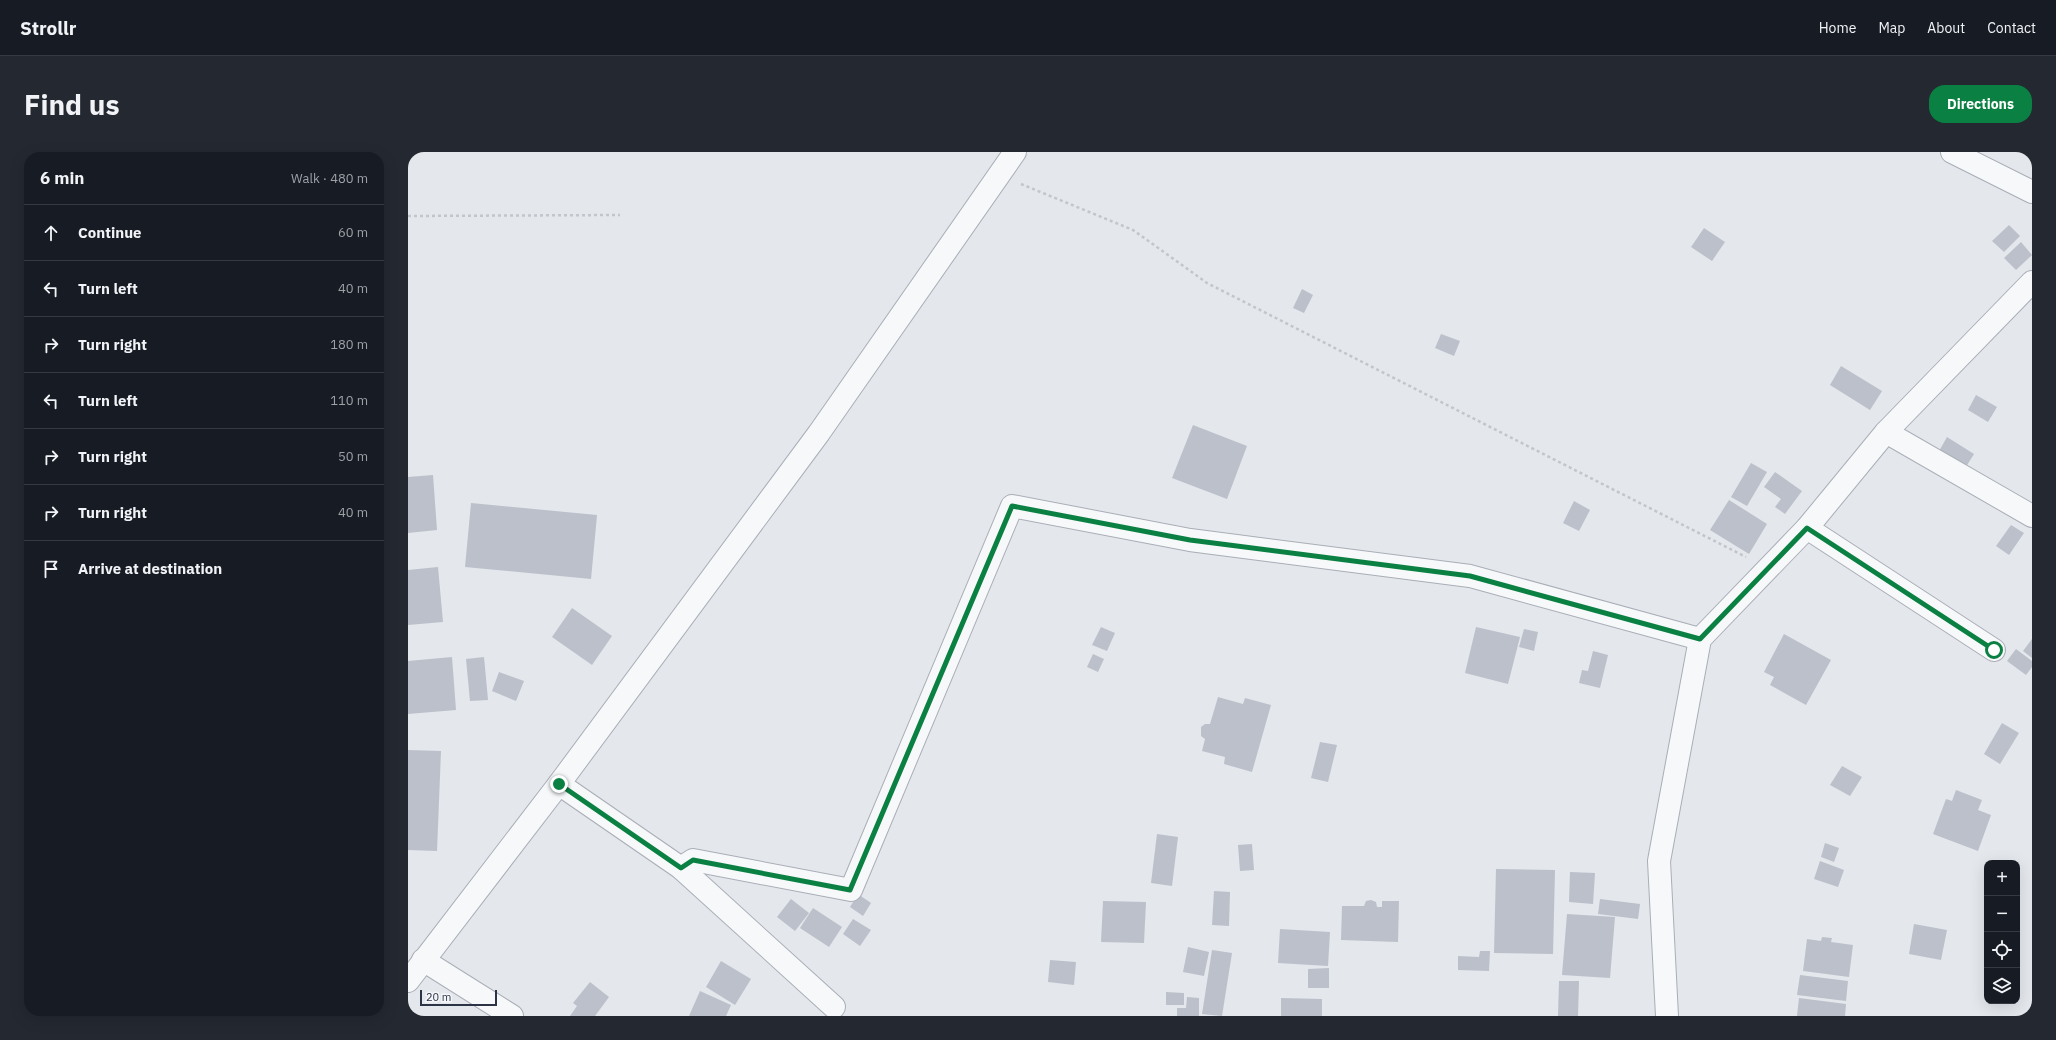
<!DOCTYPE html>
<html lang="en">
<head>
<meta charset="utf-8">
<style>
  :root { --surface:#171b24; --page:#242831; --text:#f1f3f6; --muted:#9ea1a6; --line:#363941; --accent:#0b8043 }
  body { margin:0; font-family:"IBM Plex Sans",sans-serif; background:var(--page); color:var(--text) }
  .controls { position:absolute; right:12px; bottom:12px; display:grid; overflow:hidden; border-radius:8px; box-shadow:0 4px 16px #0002 }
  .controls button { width:36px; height:36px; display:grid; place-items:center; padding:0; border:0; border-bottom:1px solid var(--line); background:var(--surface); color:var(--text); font:20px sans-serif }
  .scale { position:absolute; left:12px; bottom:10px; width:77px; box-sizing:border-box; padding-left:4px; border:2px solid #2b3445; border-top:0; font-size:11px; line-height:14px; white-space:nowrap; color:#2b3445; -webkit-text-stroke:3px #f4f6f9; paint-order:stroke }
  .stop { position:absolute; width:12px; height:12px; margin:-9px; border:3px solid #0b8043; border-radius:50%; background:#fff }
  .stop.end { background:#0b8043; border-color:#fff; box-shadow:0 1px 4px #0008 }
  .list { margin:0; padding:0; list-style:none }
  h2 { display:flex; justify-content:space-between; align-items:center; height:52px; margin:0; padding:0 16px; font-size:17px }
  h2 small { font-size:13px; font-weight:400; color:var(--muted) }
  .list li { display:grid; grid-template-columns:26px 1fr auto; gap:12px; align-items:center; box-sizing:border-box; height:56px; padding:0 16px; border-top:1px solid var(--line) }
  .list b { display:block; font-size:15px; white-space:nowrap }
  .list em { font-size:13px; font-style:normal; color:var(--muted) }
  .icon { flex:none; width:22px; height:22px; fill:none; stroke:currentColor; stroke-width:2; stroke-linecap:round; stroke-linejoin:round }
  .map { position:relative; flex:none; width:1624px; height:864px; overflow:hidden; border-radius:16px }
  header { display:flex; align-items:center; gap:24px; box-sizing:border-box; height:56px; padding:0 20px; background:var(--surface); border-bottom:1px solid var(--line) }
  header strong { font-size:19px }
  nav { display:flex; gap:22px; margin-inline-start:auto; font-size:14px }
  .intro { display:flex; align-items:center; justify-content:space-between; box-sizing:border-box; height:96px; padding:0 24px }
  h1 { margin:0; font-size:28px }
  .button { padding:10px 18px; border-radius:16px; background:var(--accent); color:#fff; font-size:14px; font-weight:700 }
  main { display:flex; gap:24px; padding:0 24px }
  aside { flex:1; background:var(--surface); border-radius:16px; box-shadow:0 4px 16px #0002 }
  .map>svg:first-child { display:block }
</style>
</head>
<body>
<header>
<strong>Strollr</strong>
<nav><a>Home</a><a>Map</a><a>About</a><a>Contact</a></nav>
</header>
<div class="intro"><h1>Find us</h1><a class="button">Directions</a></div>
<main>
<aside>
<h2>6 min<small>Walk · 480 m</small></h2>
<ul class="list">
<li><svg class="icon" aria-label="ahead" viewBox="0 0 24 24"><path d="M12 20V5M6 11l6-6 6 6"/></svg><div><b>Continue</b></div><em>60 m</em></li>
<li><svg class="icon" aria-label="left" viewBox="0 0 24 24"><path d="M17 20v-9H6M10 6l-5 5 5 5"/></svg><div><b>Turn left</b></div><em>40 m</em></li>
<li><svg class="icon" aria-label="right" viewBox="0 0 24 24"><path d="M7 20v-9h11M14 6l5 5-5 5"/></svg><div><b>Turn right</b></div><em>180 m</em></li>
<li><svg class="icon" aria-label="left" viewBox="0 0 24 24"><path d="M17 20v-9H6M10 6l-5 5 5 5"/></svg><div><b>Turn left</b></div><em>110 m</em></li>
<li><svg class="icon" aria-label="right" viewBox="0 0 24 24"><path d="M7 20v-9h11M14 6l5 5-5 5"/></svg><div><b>Turn right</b></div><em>50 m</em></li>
<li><svg class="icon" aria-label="right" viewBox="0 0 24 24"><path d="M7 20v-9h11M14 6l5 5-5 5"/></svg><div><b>Turn right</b></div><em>40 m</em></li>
<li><svg class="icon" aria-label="arrive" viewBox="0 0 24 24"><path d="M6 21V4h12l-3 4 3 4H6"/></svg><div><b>Arrive at destination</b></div></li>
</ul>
</aside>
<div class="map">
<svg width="1624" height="864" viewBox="0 0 1624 864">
  <rect width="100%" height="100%" fill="#e4e7ec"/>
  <g fill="#bbc0ca">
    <polygon points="1601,73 1612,84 1596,100 1584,89"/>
    <polygon points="1296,76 1317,90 1304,109 1283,95"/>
    <polygon points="1613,90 1624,103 1608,118 1596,106"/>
    <polygon points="894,137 905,143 896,161 885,156"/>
    <polygon points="1033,182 1052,189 1046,204 1027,196"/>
    <polygon points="1433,214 1474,239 1462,258 1422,233"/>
    <polygon points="1568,243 1589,255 1580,270 1560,258"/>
    <polygon points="785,273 839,294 819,347 764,326"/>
    <polygon points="1539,285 1566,302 1556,318 1530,301"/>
    <polygon points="1343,311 1359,320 1339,354 1323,345"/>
    <polygon points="1367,320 1394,339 1377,362 1367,355 1373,347 1356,335"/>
    <polygon points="25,323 29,378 0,381 0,325"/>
    <polygon points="1321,348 1359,372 1341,402 1302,378"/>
    <polygon points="1166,349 1182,358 1171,379 1155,371"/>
    <polygon points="63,351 189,363 183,427 57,415"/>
    <polygon points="1603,373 1616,381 1601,403 1588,394"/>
    <polygon points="30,415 35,470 0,473 0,418"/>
    <polygon points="164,456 204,484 184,513 144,485"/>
    <polygon points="693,475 707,481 699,499 684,493"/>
    <polygon points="1068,475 1112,485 1100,532 1057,521"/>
    <polygon points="1116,477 1130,480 1126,499 1111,495"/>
    <polygon points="1376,482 1423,508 1398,553 1362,533 1366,525 1356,520"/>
    <polygon points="1624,487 1624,506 1615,499"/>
    <polygon points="1608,497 1624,509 1624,515 1618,523 1599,509"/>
    <polygon points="1185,499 1200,503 1192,536 1171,531 1174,518 1180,519"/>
    <polygon points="685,502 696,507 690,520 679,515"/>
    <polygon points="44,505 48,558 0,562 0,509"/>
    <polygon points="76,505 80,548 62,549 58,507"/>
    <polygon points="91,520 116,529 108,549 84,539"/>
    <polygon points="810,545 835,552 837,546 863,553 844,620 816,612 817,605 794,599 797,587 793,584 793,575 797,572 802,572"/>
    <polygon points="1594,571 1611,581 1592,612 1576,602"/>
    <polygon points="912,590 929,593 920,630 903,626"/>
    <polygon points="0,598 33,599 29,699 0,698"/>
    <polygon points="1434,614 1454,625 1442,644 1422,633"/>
    <polygon points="1548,638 1574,648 1570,658 1583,663 1570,699 1525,682 1538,647 1544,649"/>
    <polygon points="749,682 770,685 764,734 743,731"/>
    <polygon points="1417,691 1431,696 1426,710 1413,705"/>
    <polygon points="844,692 846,718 832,719 830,693"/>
    <polygon points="1412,709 1436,718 1430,735 1406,727"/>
    <polygon points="1088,717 1147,718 1145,802 1086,801"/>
    <polygon points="1162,720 1187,721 1185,752 1161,750"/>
    <polygon points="806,739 822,740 821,774 804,773"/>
    <polygon points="450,742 463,751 455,764 442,755"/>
    <polygon points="383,747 401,761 387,779 369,765"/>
    <polygon points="1192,747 1232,752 1230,767 1190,762"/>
    <polygon points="963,748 968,750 969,755 974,755 974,749 991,749 990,790 933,788 934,754 956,754 958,749"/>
    <polygon points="695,749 738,750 736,791 693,790"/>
    <polygon points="405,756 434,775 421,795 392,776"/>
    <polygon points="1159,762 1207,765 1202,826 1154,823"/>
    <polygon points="445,767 463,778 452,794 435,782"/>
    <polygon points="1506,772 1539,778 1533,808 1501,802"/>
    <polygon points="872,777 922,780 920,814 870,811"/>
    <polygon points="1414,785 1424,786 1423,790 1445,793 1441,825 1395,819 1399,787 1413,789"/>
    <polygon points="780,795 801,800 796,824 775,820"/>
    <polygon points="804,798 824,801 814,864 794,862"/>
    <polygon points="1072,799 1082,799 1081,819 1050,818 1050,804 1071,805"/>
    <polygon points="642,808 668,810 666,833 640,830"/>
    <polygon points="313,809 343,827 327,853 298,835"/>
    <polygon points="921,816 921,836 900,836 900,817"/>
    <polygon points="1392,823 1440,829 1438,849 1389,843"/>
    <polygon points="1151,829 1171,829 1170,864 1150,864"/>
    <polygon points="182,830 201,845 187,864 162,864 169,854 165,851"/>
    <polygon points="292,839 323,853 318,864 281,864"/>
    <polygon points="758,840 776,841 776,853 758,853"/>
    <polygon points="779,845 791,846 791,864 769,864 769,856 778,856"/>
    <polygon points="873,846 914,847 914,864 873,864"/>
    <polygon points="1391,846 1438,852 1437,864 1389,864"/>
  </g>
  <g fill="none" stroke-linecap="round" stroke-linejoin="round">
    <g stroke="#a9aeb7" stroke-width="24">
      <g id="minor">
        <polyline points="1544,0 1624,40"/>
        <polyline points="1478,280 1624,364"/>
        <polyline points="1399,376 1586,498"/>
        <polyline points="151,632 273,716 426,855"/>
        <polyline points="273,716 285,708 443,738 604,354 782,388 1062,424 1292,487"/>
        <polyline points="15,808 104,864"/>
        <polyline points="0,829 151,632 411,281 607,0"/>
        <polyline points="1259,864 1251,709 1292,487 1399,376 1478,280 1624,130"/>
      </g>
    </g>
    <g stroke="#c2c5cb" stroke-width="2.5" stroke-dasharray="3 3" stroke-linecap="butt">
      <polyline points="613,32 725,78 799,131 1338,405"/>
      <polyline points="0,64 212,63"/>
    </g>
    <use href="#minor" stroke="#f7f8fa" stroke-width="22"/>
  </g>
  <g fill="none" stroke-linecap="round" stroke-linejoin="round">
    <polyline stroke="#0b8043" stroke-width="5" points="151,632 273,716 285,708 442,738 604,354 782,388 1062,424 1292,487 1399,376 1586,498"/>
  </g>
</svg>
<div class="controls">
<button>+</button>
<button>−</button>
<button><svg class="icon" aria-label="locate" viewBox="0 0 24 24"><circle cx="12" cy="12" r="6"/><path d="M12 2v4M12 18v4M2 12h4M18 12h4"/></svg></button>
<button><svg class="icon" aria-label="layers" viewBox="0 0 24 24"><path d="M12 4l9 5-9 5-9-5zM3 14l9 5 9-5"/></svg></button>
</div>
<div class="scale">20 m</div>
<div class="stop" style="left:1586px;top:498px"></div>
<div class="stop end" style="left:151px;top:632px"></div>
</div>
</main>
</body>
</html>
